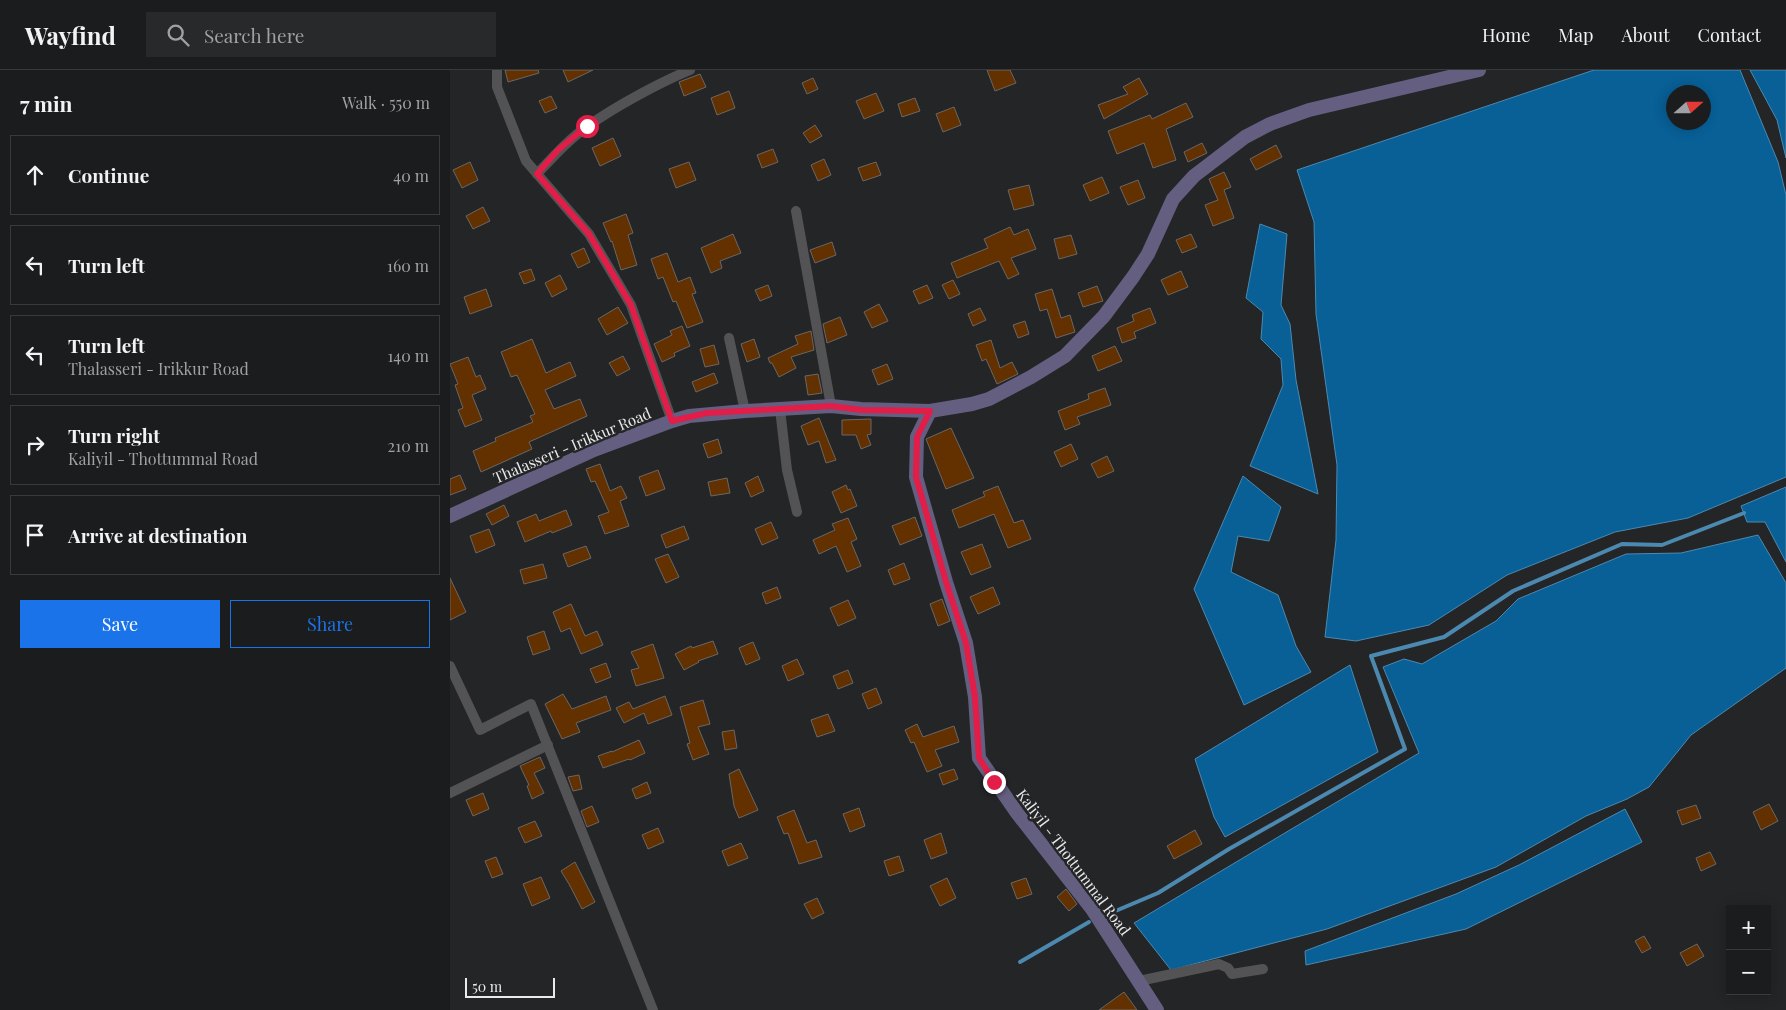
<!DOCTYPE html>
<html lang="en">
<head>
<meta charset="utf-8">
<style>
  :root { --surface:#1b1c1d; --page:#28292a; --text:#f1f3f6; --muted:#a0a1a4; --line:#393a3b; --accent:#1a73e8 }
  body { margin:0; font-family:"Playfair Display",serif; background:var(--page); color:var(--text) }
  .controls { position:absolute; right:15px; bottom:15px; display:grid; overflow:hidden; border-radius:0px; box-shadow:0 2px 12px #0003 }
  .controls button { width:45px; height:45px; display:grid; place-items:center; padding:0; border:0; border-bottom:1px solid var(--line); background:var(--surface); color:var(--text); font:25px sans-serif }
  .compass { position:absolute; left:1216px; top:15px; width:45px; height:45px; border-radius:50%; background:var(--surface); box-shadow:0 2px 12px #0003; rotate:69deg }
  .scale { position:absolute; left:15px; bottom:12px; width:90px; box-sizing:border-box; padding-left:5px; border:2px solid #eaeaec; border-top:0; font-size:14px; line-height:18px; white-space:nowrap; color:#eaeaec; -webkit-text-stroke:4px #242527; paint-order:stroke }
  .stop { position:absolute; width:15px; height:15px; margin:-11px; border:4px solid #e11d48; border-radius:50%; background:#fff }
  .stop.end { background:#e11d48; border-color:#fff; box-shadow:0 1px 5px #0008 }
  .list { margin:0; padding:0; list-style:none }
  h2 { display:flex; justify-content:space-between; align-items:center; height:65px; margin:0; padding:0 20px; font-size:21px }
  h2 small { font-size:16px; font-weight:400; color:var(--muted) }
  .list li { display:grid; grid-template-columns:32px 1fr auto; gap:15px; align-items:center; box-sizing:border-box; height:80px; margin:0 10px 10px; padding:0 10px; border:1px solid var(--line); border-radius:0px }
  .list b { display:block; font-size:19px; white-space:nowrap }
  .list p { margin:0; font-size:16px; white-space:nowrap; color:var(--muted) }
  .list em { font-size:16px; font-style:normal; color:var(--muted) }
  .actions { display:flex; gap:10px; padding:15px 20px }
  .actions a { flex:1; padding:11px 0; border:1px solid var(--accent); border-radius:0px; text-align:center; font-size:18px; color:var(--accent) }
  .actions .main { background:var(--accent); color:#fff }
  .icon { flex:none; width:28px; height:28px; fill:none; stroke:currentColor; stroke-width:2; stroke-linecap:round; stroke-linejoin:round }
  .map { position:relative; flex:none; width:1336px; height:940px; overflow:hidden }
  header { display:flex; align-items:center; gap:30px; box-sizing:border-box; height:70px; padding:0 25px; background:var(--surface); border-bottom:1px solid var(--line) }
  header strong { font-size:24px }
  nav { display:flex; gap:28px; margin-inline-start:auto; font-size:18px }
  .search { width:350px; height:45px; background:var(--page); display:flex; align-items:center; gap:12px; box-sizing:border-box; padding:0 18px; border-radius:0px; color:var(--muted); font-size:19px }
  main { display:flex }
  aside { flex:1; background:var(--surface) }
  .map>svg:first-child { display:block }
</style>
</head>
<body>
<header>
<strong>Wayfind</strong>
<div class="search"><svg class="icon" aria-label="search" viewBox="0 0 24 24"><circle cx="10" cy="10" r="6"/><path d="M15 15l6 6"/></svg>Search here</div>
<nav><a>Home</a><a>Map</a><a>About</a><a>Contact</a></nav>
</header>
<main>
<aside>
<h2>7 min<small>Walk · 550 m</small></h2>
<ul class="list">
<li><svg class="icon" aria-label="ahead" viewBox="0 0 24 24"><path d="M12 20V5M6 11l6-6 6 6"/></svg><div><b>Continue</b></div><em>40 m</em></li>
<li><svg class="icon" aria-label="left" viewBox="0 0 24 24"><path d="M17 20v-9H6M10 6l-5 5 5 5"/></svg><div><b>Turn left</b></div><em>160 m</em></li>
<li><svg class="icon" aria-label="left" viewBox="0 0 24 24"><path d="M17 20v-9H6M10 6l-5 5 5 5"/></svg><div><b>Turn left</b><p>Thalasseri - Irikkur Road</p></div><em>140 m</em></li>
<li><svg class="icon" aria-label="right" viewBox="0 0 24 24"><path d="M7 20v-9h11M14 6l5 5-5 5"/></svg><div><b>Turn right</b><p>Kaliyil - Thottummal Road</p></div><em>210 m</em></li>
<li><svg class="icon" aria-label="arrive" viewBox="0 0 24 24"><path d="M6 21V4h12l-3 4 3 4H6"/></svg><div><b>Arrive at destination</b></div></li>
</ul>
<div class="actions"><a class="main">Save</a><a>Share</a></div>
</aside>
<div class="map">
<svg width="1336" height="940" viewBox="0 0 1336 940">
  <rect width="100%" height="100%" fill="#242527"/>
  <g fill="#086097" stroke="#4c89b0" fill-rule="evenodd">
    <path d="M1144 0H1290L1328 92 1336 125V407L1238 448 1165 462 1057 505 979 555 906 571 875 567 886 470 887 395 866 244 864 152 847 100ZM1224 22H1254V52H1224Z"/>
    <polygon points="1300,0 1336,0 1336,88 1327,50"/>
    <polygon points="810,154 837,164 831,235 840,254 846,310 868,424 800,396 833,315 831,289 811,269 813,242 796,228"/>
    <polygon points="793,406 831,437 819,471 788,466 781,502 828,525 846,576 861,602 794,635 744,519"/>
    <polygon points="1336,417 1336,492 1315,452 1297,452 1291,436"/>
    <polygon points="1308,465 1336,513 1336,598 1241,665 1199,717 1177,729 1136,746 1046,797 877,859 721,900 684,853 969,683 933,597 954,589 972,594 1046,551 1068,529 1176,484 1231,483"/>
    <polygon points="900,595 928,682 775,767 764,747 745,689"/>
    <polygon points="1175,739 1192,772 1016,859 856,895 855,881 1006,824 1069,795"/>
  </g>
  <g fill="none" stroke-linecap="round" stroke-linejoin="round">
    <g stroke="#4c89b0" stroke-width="4">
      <polyline points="656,845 708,823 779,779 955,679 921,586 994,567 1063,521 1172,474 1212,475 1294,443"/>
      <polyline points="570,892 639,852"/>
    </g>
  </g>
  <g fill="#633000" stroke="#6a6765">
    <polygon points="55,0 88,0 89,3 58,12"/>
    <polygon points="113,0 143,0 118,12"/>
    <polygon points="537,0 560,0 566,13 545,21"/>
    <polygon points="250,4 256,17 234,26 229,12"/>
    <polygon points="363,8 368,19 357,24 352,13"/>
    <polygon points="689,8 698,24 654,49 648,35 678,24 673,17"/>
    <polygon points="279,21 285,38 267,45 261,28"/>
    <polygon points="426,23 434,41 414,49 406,31"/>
    <polygon points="101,26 107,38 95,43 89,31"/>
    <polygon points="465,28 470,41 452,47 448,34"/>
    <polygon points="736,33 743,47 716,59 726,90 703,98 694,73 667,84 658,61 700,45 702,49"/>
    <polygon points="504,37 511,55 493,62 486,44"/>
    <polygon points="365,55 372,66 360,73 353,63"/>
    <polygon points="163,68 171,86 150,96 142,78"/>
    <polygon points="752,73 757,83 738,92 734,82"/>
    <polygon points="826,75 832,87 806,100 800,89"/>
    <polygon points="323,79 328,92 312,98 307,85"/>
    <polygon points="374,89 381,105 368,111 361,95"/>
    <polygon points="20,92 28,110 12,118 3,100"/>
    <polygon points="239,92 246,110 226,118 219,99"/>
    <polygon points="426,92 431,105 413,111 408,98"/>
    <polygon points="774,102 781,117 774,120 784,148 763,156 755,135 768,130 759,109"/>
    <polygon points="652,107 659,123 640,131 633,115"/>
    <polygon points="688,110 695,128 678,135 670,117"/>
    <polygon points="579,115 584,135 564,140 558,120"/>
    <polygon points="33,137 40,151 23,159 16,146"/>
    <polygon points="176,144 183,163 178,165 187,195 171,200 162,171 161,172 153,153"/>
    <polygon points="560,157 564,165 578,159 586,179 561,188 569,204 558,209 549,191 507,208 501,193 538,178 534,169"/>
    <polygon points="283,164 291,183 270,191 272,198 261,203 251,178"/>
    <polygon points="741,164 747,177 732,183 726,170"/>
    <polygon points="621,165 627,184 609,189 604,169"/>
    <polygon points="382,172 386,185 365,193 360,180"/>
    <polygon points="134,178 140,192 128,198 121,184"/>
    <polygon points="217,183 228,212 240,207 246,223 242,224 253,252 237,258 226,231 223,232 213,207 208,209 201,189"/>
    <polygon points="81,199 85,210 74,214 69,203"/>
    <polygon points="731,201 738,217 718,225 711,210"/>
    <polygon points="110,205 117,219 102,227 95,213"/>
    <polygon points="503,210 510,224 499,229 492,215"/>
    <polygon points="318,215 322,226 310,231 305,220"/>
    <polygon points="477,215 483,228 469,234 463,221"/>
    <polygon points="647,216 653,231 633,237 628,223"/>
    <polygon points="36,219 42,236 20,244 14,227"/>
    <polygon points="602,219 611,248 620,245 625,262 606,268 597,239 590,241 585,224"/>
    <polygon points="429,234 438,251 422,258 414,242"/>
    <polygon points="168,237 178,253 157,265 148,249"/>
    <polygon points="530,238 536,250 523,256 518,244"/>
    <polygon points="700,238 706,253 684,262 686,268 672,273 667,258 684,251 682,245"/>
    <polygon points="390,247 397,265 377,273 373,254"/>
    <polygon points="575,251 579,264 568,268 563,255"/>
    <polygon points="232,256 240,276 224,283 225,286 212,292 204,274 222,265 220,261"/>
    <polygon points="361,261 364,280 341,287 346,298 329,307 322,293 320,293 318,288 348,274 345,266"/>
    <polygon points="82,269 96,303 120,292 126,306 95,320 104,339 130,329 137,346 79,372 82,379 31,402 23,381 46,371 45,368 83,352 80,346 85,344 67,305 61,307 51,282"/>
    <polygon points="304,269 310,287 297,292 291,274"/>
    <polygon points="541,270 550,298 562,292 568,304 547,314 536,289 532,291 526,275"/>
    <polygon points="264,275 269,294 255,297 250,279"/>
    <polygon points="665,276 672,291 648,301 642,286"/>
    <polygon points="173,286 180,299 167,306 159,293"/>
    <polygon points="18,287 26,307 30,305 36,319 22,325 32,350 15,357 8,340 13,338 5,315 8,314 0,294"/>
    <polygon points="437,294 443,309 428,315 422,300"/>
    <polygon points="264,303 268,313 246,322 242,312"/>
    <polygon points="368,304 372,323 358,325 355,306"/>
    <polygon points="655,318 661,335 627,347 630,354 615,360 608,341 639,329 638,324"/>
    <polygon points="369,348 386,390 376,393 369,371 358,375 351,356"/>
    <polygon points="421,349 421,364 417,365 421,375 411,379 406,365 392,365 392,350"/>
    <polygon points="501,358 524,408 496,419 476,369"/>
    <polygon points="268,369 272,383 258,388 253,374"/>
    <polygon points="621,374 628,389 611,397 604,382"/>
    <polygon points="657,386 664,401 648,408 641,394"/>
    <polygon points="150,394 160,421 171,416 177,428 170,431 179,456 155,464 148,446 159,442 145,411 141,412 136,399"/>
    <polygon points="208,400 215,419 196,426 189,407"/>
    <polygon points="10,405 16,419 0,425 0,409"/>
    <polygon points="308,406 314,421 301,427 295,413"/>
    <polygon points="277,408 280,423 261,426 258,412"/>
    <polygon points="396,415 398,420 400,419 407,436 391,443 382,422"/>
    <polygon points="548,416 564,453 573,450 581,469 558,478 544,444 509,458 502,440 535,426 533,422"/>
    <polygon points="54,435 59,446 42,455 36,444"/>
    <polygon points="116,440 122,455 102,463 101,461 75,472 67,452 86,444 89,451"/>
    <polygon points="465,447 472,466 450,475 442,456"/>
    <polygon points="398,448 407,469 401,472 411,496 397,502 386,476 369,484 363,470 385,460 382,454"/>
    <polygon points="321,452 328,468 312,475 305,459"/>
    <polygon points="234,456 239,469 216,478 211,465"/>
    <polygon points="39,459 45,475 26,483 20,466"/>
    <polygon points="532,474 541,497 521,505 511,482"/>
    <polygon points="136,476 141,488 118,497 113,484"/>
    <polygon points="218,484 229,507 216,513 205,489"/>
    <polygon points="454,493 460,509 444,515 438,500"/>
    <polygon points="93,494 97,508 74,514 70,500"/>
    <polygon points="0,508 16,542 0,550"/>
    <polygon points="327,517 331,528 316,534 312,523"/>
    <polygon points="543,517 550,534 528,544 520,527"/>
    <polygon points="492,529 500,551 488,556 480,534"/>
    <polygon points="398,530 406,548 388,556 380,538"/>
    <polygon points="121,534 135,566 147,561 153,575 131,584 120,558 111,562 103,542"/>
    <polygon points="94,561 100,579 83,585 77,567"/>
    <polygon points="263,571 268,584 248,591 249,592 234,600 225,584 241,576 242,578"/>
    <polygon points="303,572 310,589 296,595 289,578"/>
    <polygon points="203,574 214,608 186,616 181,600 189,598 181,582"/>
    <polygon points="347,589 354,604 338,611 332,596"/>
    <polygon points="156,593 161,607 146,613 140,599"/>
    <polygon points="398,600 403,613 388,619 383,606"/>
    <polygon points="426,618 432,633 418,639 412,624"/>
    <polygon points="113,624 122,639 156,626 161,640 126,653 130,662 112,669 95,634"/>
    <polygon points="215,626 222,645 198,654 194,643 174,653 166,638 179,632 183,639"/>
    <polygon points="253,630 260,654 248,657 259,684 243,690 237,674 240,673 230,637"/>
    <polygon points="378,644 385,661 367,667 361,650"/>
    <polygon points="467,654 473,667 504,656 509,672 485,680 492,696 477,702 464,672 461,673 455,660"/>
    <polygon points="284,660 287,678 275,680 272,662"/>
    <polygon points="189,670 195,683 180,690 179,689 153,698 148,686 162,681 162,682"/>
    <polygon points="90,687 95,698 84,703 94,723 82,729 77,716 79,715 70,696"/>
    <polygon points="289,699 308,740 289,748 284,736 279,704"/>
    <polygon points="504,699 508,709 493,715 489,704"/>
    <polygon points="129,705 132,719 123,721 118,707"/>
    <polygon points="197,712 201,723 186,729 182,719"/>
    <polygon points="33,723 39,739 23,746 16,730"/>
    <polygon points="1319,734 1328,751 1311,760 1303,742"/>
    <polygon points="1246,735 1251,748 1232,755 1227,741"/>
    <polygon points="142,736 149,752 137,757 131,741"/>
    <polygon points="409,738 415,756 400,762 393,744"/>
    <polygon points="344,740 357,773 366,770 372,787 349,794 338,763 334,764 327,747"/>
    <polygon points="85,751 92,766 75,773 68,758"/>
    <polygon points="208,758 214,772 198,779 192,765"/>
    <polygon points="745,760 752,774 724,789 717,776"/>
    <polygon points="491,763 497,783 481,789 474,770"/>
    <polygon points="291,773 298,788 278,796 272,781"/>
    <polygon points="1260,782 1266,794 1251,801 1246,788"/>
    <polygon points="449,786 454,801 439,806 434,791"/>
    <polygon points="46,787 53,804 42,808 35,791"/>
    <polygon points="125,792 145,832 132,839 119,814 111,801"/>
    <polygon points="91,807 100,828 82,836 73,814"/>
    <polygon points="497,808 506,828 490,836 480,816"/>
    <polygon points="576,808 582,824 567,829 561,813"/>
    <polygon points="616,819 627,834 619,841 607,827"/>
    <polygon points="367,828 374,843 362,849 354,834"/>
    <polygon points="1194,866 1201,878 1192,883 1185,871"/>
    <polygon points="1247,874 1254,886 1237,896 1230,883"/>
    <polygon points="674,922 687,940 649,940"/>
  </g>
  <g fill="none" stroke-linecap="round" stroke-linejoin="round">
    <g stroke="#535356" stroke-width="10">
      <polyline points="47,0 47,17 76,91 139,164 181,235 222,351"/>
      <path d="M87 104C103 87 119 69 138 56 166 36 209 13 240 0"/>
      <polyline points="346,141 381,336"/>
      <polyline points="279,268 295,341"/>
      <polyline points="330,339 337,400 347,442"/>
      <polyline points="0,596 30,660 81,634 203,940"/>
      <polyline points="0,723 98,675"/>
      <polyline points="689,911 769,894 778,898 782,904 813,899"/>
    </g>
    <g stroke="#645e80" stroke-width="14">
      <polyline points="480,341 467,367 466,407 496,512 516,573 525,627 529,688 567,743 642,839 707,940"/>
      <polyline points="0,446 144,380 222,351 239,346 295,341 381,336 411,339 480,341 522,334 539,329 581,307 615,286 654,246 683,207 698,184 723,129 744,106 795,67 820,54 859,40 1029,0"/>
    </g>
  </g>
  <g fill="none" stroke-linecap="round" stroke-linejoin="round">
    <polyline stroke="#e11d48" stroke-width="6" points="137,56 108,80 87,104 139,164 181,235 222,351 257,343 381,336 412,340 480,341 467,367 466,407 496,512 516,573 525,627 529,688 544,712"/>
  </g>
  <g text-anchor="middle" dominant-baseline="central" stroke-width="5" stroke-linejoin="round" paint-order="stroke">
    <g font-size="15" fill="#eaeaec" stroke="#242527">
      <text transform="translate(122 375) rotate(-23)">Thalasseri - Irikkur Road</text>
      <text transform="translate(624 792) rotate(53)">Kaliyil - Thottummal Road</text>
    </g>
  </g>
</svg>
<div class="controls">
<button>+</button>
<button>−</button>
</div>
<svg class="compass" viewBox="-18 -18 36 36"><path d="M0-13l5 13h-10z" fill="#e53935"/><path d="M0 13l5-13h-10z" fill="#a0a1a4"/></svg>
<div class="scale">50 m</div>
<div class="stop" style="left:137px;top:56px"></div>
<div class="stop end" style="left:544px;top:712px"></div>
</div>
</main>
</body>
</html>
